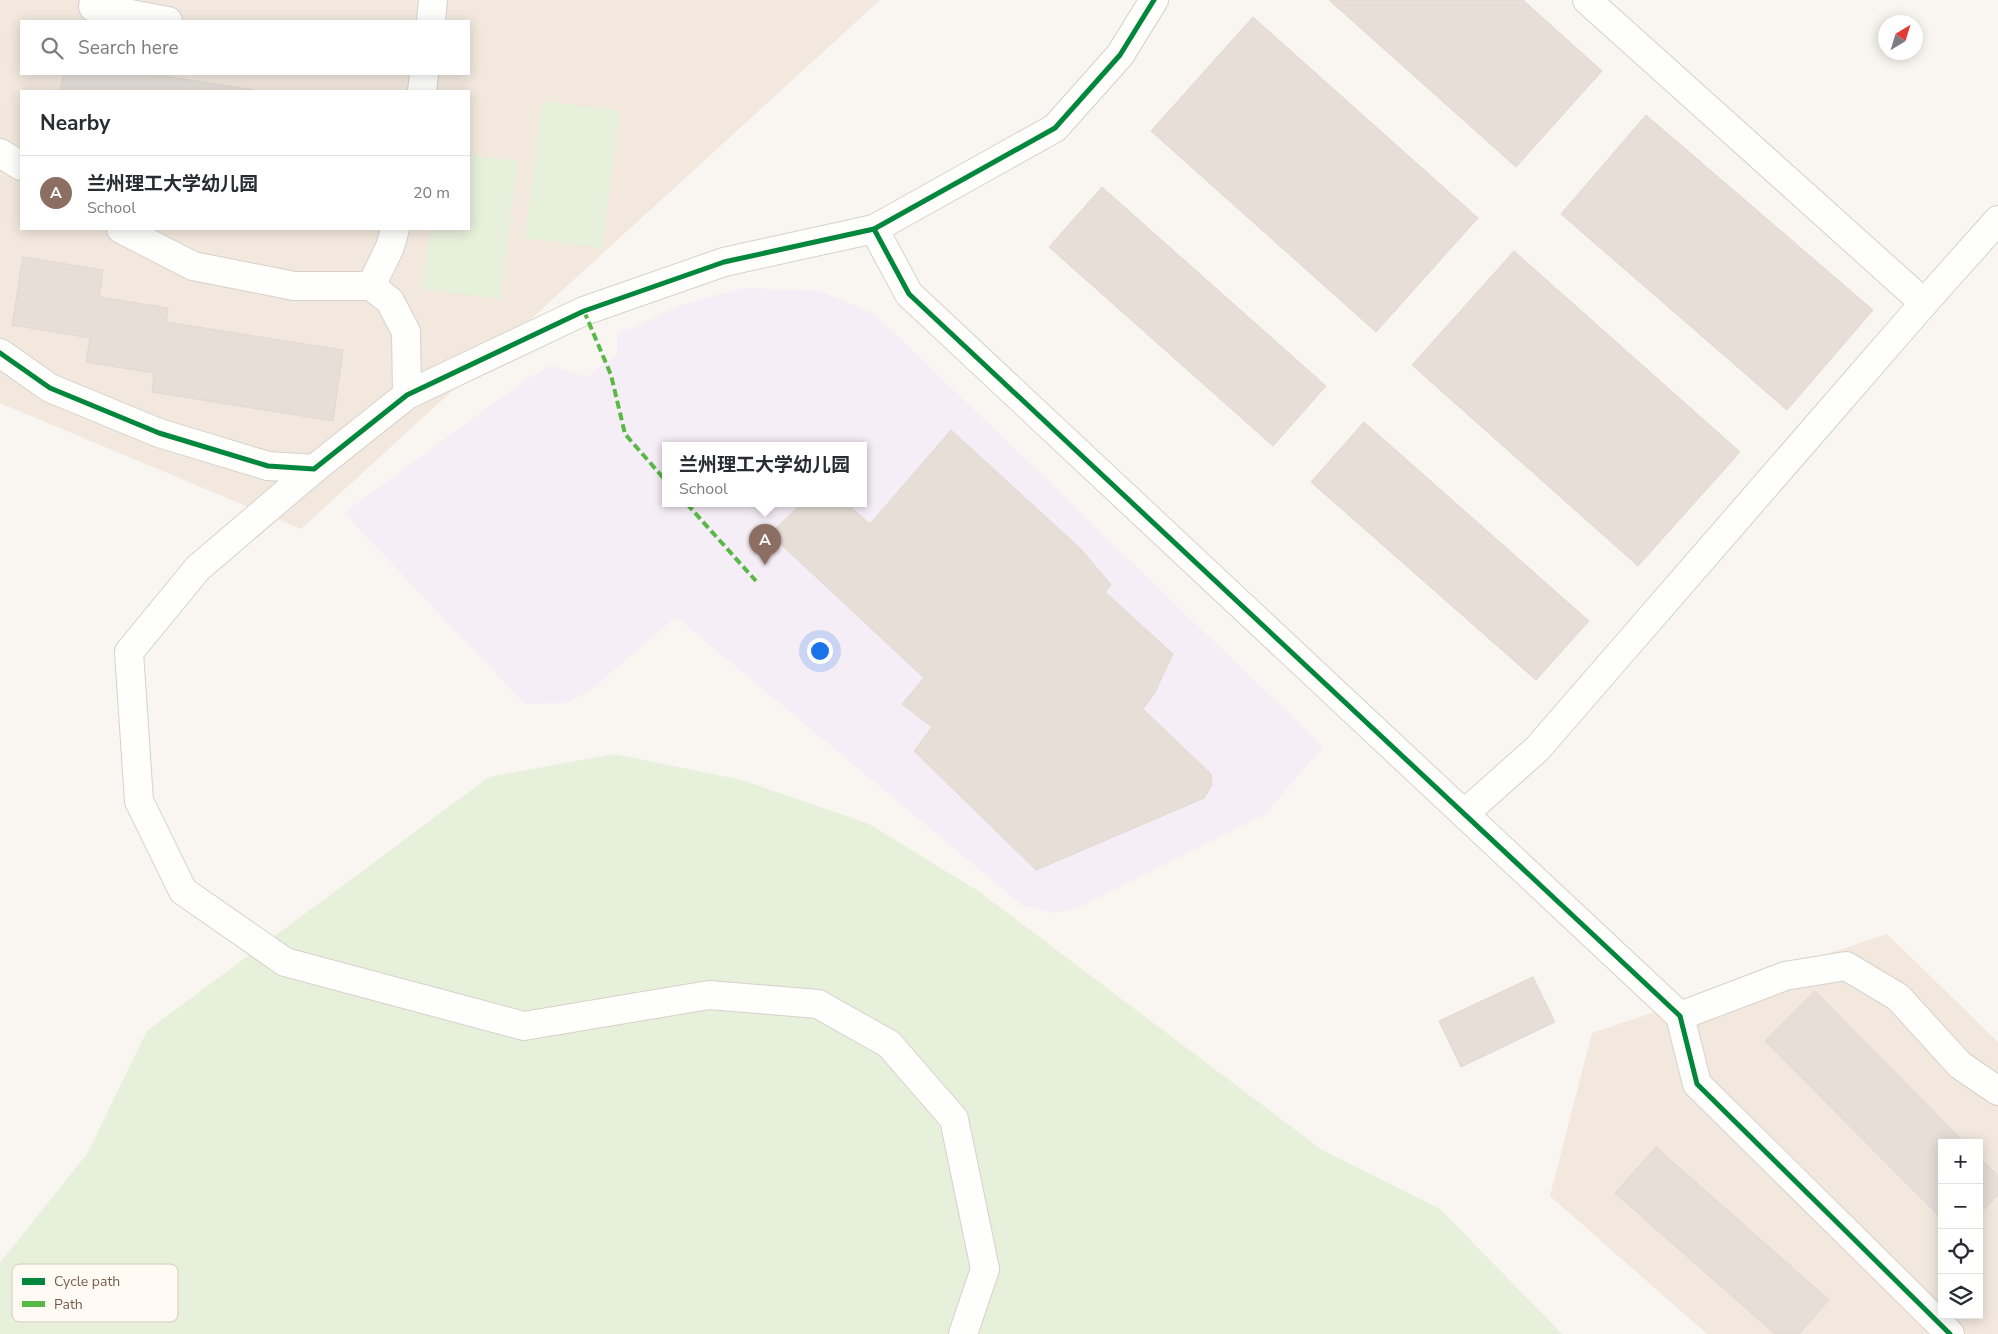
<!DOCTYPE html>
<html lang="en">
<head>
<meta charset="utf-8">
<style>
  :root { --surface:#fff; --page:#f7f7f7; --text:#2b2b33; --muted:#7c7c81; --line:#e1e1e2; --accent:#db2777 }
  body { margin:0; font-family:"Nunito Sans","Noto Sans SC",sans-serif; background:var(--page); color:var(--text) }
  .controls { position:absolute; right:15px; bottom:15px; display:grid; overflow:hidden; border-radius:0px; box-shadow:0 2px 12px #0003 }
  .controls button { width:45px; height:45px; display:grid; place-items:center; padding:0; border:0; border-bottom:1px solid var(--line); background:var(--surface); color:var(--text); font:25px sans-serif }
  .compass { position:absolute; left:1878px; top:15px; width:45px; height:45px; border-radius:50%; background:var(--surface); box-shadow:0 2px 12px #0003; rotate:38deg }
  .you { position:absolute; left:819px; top:650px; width:18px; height:18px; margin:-12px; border:4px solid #fff; border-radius:50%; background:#1a73e8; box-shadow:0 0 0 8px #1a73e833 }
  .badge { display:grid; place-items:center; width:32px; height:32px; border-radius:50%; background:var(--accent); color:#fff; font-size:16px; font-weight:700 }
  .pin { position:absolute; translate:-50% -41px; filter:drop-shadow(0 1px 2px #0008) }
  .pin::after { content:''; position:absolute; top:26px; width:18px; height:15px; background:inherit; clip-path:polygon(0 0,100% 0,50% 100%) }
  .popup { position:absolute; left:662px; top:442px; width:205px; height:65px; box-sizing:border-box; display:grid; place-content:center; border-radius:0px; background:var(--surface); filter:drop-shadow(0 1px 4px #0005); font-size:16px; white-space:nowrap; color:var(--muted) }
  .popup b { font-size:19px; color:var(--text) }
  .popup::after { content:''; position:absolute; left:50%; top:100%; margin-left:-10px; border:10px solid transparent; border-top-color:var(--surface) }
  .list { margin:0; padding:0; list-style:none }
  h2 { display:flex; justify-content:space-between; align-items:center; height:65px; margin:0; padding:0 20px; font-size:21px }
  h2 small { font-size:16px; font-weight:400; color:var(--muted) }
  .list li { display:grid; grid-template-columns:32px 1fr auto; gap:15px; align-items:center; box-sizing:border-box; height:75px; padding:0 20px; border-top:1px solid var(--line) }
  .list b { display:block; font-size:19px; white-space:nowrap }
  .list p { margin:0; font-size:16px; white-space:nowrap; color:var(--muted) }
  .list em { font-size:16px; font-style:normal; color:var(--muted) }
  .icon { flex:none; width:28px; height:28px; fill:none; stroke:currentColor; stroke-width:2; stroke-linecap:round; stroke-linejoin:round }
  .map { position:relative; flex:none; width:1998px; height:1334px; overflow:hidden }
  .search { position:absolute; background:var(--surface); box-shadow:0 2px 12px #0003; left:20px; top:20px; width:450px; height:55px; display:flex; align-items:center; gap:12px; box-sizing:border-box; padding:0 18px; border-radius:0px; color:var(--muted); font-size:19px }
  .panel { position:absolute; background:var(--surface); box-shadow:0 2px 12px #0003; left:20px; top:90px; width:450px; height:140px; border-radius:0px }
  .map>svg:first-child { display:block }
</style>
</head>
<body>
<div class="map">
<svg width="1998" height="1334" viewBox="0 0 1998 1334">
  <rect width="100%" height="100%" fill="#f9f5f0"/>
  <g fill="#f2e8de" fill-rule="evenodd">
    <path d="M0 0H880L301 529 0 403ZM21 21H469V74H21ZM21 91H469V229H21Z"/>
    <path d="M1887 934 1998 1042V1334H1707L1550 1196 1592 1033ZM1942 1143H1979V1315H1942Z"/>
  </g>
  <path fill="#f6eef6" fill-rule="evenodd" d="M744 288 820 291 875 314 1323 747 1265 814 1077 908 1054 913 1022 905 676 617 593 688 567 703 525 704 344 513 524 381 551 366 587 377 617 354 618 332 632 328 678 306ZM666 446H864V504H666Z"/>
  <g fill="#e7f0db">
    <polygon points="542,101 620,111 602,248 525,238"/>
    <polygon points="469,155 518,161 500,299 422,289 430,229 469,229"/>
    <polygon points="614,754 742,780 869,824 978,891 1322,1150 1440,1209 1562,1334 0,1334 0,1263 87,1154 147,1031 489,777"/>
  </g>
  <g fill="#e6ded7" stroke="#e2d8d2">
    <polygon points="1329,0 1523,0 1602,71 1516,167"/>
    <polygon points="1253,17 1478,218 1376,332 1151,131"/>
    <polygon points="63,74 151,74 261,91 60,91"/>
    <polygon points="1646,115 1873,310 1787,410 1561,214"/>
    <polygon points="1102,187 1326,386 1273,446 1049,247"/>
    <polygon points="1514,251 1740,452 1638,566 1412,365"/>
    <polygon points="23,257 103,270 99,297 168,308 166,322 343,350 333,421 152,392 154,373 86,362 90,338 12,325"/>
    <polygon points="1364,422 1589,621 1536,680 1311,482"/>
    <polygon points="951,430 1081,549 1111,585 1105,592 1173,654 1154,694 1143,709 1211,774 1212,785 1204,798 1036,870 914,751 932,727 902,704 924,678 770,534 801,504 847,504 870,524"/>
    <polygon points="1533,977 1555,1022 1461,1067 1439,1021"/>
    <polygon points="1815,991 1965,1143 1942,1143 1942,1219 1765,1041"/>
    <polygon points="1656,1147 1829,1300 1799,1334 1775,1334 1615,1193"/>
    <polygon points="1979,1157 1998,1176 1998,1195 1979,1214"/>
  </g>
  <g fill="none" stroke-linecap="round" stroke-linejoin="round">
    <g stroke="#d7d1cb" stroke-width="30">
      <g id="minor">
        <polyline points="94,0 93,7 168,21"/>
        <polyline points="1587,0 1924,303"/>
        <polyline points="431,21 433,0"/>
        <polyline points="422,91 424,74"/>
        <polyline points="0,153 21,166"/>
        <polyline points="121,229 193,266 294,286 371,286 390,301 406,332 407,395"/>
        <polyline points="874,229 909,294 1680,1016 1697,1084 1950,1334"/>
        <polyline points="371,286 390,247 395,229"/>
        <polyline points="0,353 50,388 159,433 268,466 314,469 407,395 584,311 724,262 874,229 1055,128 1120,55 1154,0"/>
        <polyline points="314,469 198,568 129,652 139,801 183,891 285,962 524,1026 709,995 818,1004 889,1044 954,1119 985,1269 963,1334"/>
        <polyline points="1464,814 1537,749 1924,303 1998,220"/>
        <polyline points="1680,1016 1785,976 1846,966 1898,997 1960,1065 1998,1091"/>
      </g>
    </g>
    <use href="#minor" stroke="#fefefd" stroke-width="28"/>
    <g stroke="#58b947" stroke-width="4" stroke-dasharray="8 4" stroke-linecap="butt">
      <polyline points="584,311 611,375 625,434 666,481"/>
      <polyline points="687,504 756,581"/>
    </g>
    <g stroke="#fffaf3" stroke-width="8">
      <g id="cycleway">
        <polyline points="874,229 909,294 1680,1016 1697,1084 1950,1334"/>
        <polyline points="0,353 50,388 159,433 268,466 314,469 407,395 584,311 724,262 874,229 1055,128 1120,55 1154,0"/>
      </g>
    </g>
    <use href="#cycleway" stroke="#00873e" stroke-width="5"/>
  </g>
  <rect x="12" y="1264" width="166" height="58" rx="8" fill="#fffaf3" stroke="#d7cbc1" stroke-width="1"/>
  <rect x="22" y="1278" width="23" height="7" fill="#00873e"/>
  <rect x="22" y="1301" width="23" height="6" fill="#58b947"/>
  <g font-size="14" fill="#7a5c4d">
    <text x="54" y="1286">Cycle path</text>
    <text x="54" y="1309">Path</text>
  </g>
</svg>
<div class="controls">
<button>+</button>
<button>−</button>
<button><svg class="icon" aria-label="locate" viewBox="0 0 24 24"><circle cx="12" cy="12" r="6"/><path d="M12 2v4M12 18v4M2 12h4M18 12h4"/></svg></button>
<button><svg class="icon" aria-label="layers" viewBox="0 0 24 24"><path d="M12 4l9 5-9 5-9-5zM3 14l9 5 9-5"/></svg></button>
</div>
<svg class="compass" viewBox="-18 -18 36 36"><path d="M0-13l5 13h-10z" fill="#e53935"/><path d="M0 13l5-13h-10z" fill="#7c7c81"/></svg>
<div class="you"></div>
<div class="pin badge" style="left:765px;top:565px;background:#8d6e63">A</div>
<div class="popup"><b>兰州理工大学幼儿园</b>School</div>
<div class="search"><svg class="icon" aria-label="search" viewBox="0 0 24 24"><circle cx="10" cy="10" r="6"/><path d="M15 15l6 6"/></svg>Search here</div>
<section class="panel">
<h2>Nearby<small></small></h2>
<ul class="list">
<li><span class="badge" style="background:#8d6e63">A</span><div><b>兰州理工大学幼儿园</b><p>School</p></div><em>20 m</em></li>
</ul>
</section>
</div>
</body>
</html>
